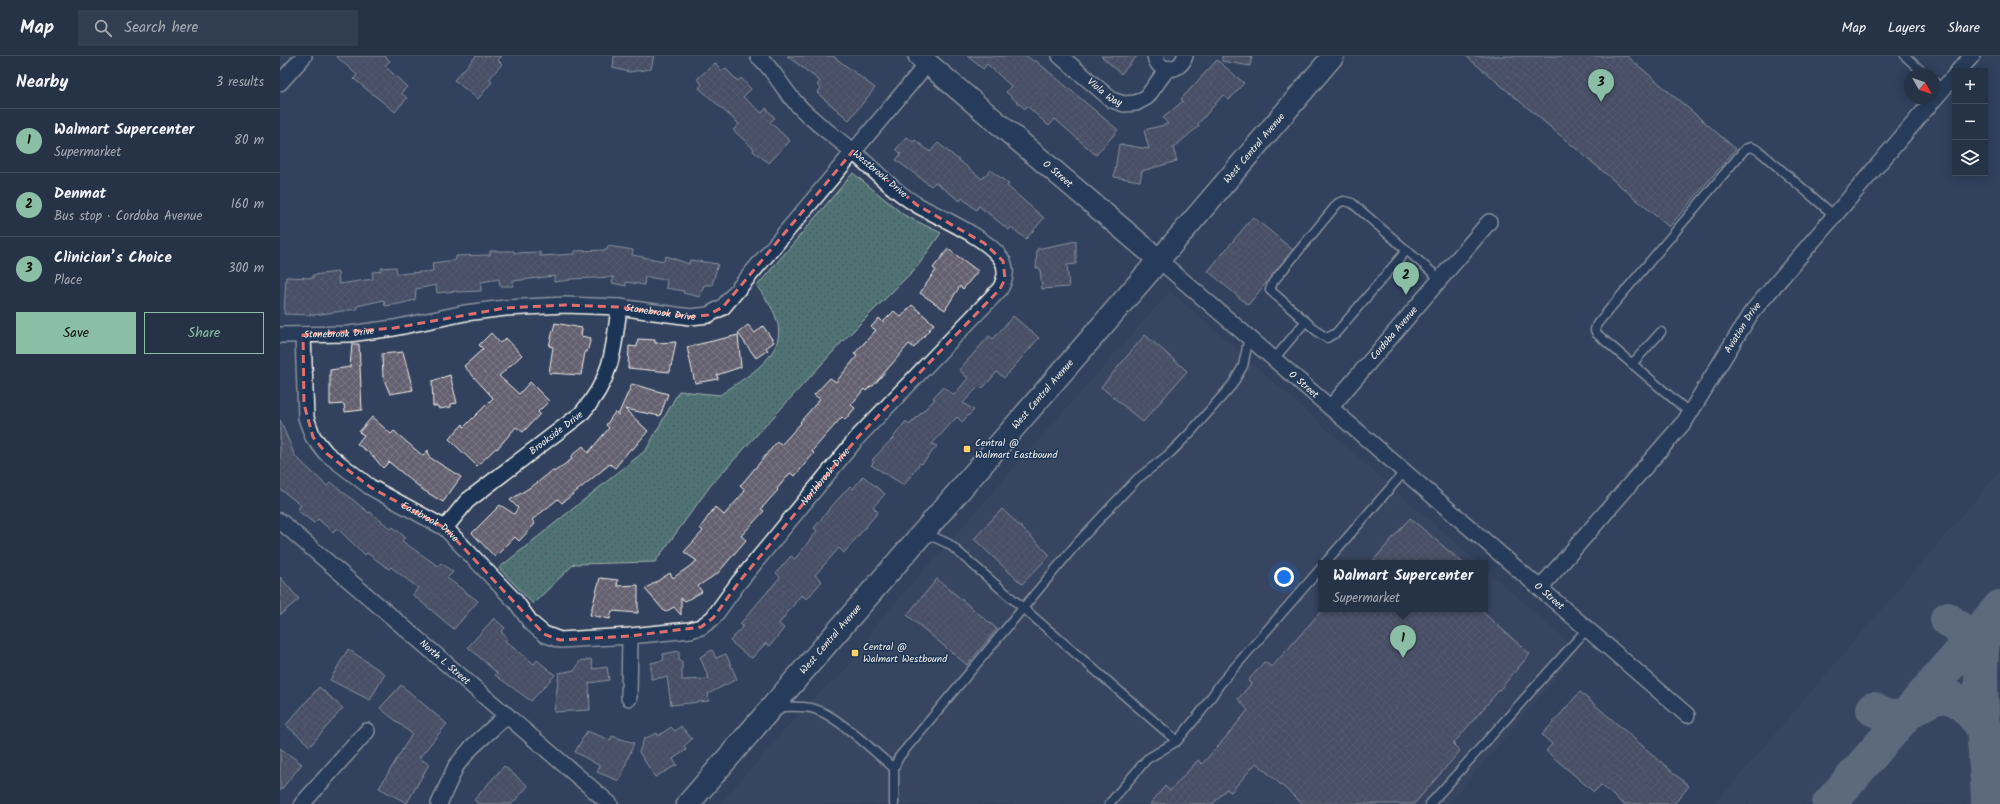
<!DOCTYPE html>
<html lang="en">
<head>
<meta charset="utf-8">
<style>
  :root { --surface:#263246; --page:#323e51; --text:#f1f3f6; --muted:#a4aab3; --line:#424d5f; --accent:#8abfa5 }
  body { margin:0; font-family:Kalam,sans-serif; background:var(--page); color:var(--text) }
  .controls { position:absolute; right:12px; top:12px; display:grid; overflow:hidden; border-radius:0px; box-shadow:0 2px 10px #0003 }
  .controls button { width:36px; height:36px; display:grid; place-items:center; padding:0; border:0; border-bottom:1px solid var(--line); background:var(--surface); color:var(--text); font:20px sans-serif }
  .compass { position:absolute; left:1624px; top:12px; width:36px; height:36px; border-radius:50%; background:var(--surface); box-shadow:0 2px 10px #0003; rotate:130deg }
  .you { position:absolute; left:1004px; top:521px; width:14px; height:14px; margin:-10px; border:3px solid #fff; border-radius:50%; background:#1a73e8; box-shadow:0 0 0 6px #1a73e833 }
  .badge { display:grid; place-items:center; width:26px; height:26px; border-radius:50%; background:var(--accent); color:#111; font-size:13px; font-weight:700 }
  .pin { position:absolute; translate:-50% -33px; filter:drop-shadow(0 1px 2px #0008) }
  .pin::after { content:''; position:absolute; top:21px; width:14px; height:12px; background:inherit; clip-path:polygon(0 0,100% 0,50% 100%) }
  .popup { position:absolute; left:1038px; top:504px; width:170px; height:52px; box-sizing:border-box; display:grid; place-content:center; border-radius:0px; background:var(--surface); filter:drop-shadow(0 1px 3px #0005); font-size:13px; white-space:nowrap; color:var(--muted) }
  .popup b { font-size:15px; color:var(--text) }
  .popup::after { content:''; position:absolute; left:50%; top:100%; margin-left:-8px; border:8px solid transparent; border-top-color:var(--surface) }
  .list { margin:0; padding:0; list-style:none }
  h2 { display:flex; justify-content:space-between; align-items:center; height:52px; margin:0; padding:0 16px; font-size:17px }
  h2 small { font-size:13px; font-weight:400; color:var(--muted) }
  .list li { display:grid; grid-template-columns:26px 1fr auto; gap:12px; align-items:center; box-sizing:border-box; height:64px; padding:0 16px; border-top:1px solid var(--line) }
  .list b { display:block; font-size:15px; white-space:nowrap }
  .list p { margin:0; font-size:13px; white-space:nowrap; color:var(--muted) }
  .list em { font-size:13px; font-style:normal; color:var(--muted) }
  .actions { display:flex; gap:8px; padding:12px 16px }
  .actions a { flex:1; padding:9px 0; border:1px solid var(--accent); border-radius:0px; text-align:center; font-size:14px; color:var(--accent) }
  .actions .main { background:var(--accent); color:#111 }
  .icon { flex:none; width:22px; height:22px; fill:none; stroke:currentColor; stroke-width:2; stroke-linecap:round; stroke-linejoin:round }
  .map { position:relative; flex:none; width:1720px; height:748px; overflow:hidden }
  header { display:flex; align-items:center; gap:24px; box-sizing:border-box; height:56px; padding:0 20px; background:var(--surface); border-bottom:1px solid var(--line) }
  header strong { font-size:19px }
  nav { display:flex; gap:22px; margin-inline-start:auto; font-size:14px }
  .search { width:280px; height:36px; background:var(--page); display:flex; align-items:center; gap:10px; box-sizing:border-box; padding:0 14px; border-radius:0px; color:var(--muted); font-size:15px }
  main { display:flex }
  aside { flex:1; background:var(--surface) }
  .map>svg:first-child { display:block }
</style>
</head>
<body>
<header>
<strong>Map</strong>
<div class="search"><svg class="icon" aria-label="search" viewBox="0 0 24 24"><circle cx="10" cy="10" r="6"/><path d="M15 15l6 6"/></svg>Search here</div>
<nav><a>Map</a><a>Layers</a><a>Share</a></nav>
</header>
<main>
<aside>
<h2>Nearby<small>3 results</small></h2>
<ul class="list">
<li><span class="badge">1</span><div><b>Walmart Supercenter</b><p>Supermarket</p></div><em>80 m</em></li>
<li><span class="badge">2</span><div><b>Denmat</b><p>Bus stop · Cordoba Avenue</p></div><em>160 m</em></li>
<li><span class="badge">3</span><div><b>Clinician’s Choice</b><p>Place</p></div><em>300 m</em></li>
</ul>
<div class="actions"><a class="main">Save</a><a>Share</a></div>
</aside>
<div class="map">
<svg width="1720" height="748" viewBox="0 0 1720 748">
  <defs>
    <pattern id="grass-dots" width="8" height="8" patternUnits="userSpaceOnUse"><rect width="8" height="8" fill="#4f7374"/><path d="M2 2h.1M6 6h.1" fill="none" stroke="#4c5b5b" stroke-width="1.8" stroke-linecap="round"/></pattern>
    <pattern id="building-cross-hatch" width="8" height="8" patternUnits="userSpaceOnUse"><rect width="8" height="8" fill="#646070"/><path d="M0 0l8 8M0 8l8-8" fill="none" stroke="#7b7784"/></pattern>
  </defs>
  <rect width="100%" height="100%" fill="#32425e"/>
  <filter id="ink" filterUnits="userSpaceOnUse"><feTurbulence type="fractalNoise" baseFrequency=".025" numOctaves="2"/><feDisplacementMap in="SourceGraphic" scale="8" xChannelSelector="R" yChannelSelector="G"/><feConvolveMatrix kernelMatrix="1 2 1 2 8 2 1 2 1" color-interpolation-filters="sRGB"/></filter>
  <g filter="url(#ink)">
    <g fill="#414b63">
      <polygon points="890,235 1198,507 1041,507 1041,553 1205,553 1205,513 1298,595 1168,748 440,748 533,642 561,619 587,588 589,577"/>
      <polygon points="1720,415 1720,748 1434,748 1448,733"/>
    </g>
    <path fill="url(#grass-dots)" stroke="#a2b2ae" d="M573 117 624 159 661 177 637 211 562 286 431 429 375 506 294 508 253 548 219 512 366 394 399 335 440 339C465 321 510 299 496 262 493 251 483 240 477 230Z"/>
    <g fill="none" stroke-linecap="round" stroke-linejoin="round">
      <g stroke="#939aa3" stroke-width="34">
        <path d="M1667 563C1683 574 1694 586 1700 606"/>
        <path d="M1593 653C1601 657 1613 662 1622 659 1640 653 1655 633 1676 644 1690 652 1700 669 1710 680"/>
        <polyline points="1549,748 1720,551"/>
        <path d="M1708 748C1708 708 1691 592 1710 563"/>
      </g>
    </g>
    <g fill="url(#building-cross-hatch)" stroke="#f4f1e8">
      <polygon points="56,0 105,0 110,5 105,10 127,31 121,37 127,42 115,56 74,23 77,19"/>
      <polygon points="196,0 222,0 218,4 222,8 209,23 212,26 198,43 174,24"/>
      <polygon points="334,0 374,0 371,13 349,16 333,12"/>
      <polygon points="507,0 553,0 595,32 569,64 537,37 541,32 537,29 540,25"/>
      <polygon points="687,0 747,0 754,6 755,4 838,74 816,99 775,63 769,70 747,50 745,53 726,36 731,30 707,8 703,13"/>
      <polygon points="821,0 857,0 841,18"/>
      <polygon points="942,0 972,0 970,10 942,5"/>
      <polygon points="1186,0 1347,0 1456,93 1389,171"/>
      <polygon points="937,4 964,27 949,44 943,39 918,68 919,70 893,92 897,105 862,115 860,125 834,121 839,88 869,93 864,74 888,68 883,62 903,45 901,43"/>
      <polygon points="435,7 442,15 445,12 458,25 461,22 471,33 463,41 482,57 486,52 495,62 490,66 510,85 489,107 473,95 474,93 453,74 459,68 419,32 422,28 417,23"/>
      <polygon points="627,81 633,86 635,84 650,96 658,87 702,123 710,114 729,128 727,130 764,162 746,183 731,171 729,174 699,150 696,154 682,142 680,145 655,126 651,130 616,104 621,98 616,93"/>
      <polygon points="973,161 1013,194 968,249 928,215"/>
      <polygon points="796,185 796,208 787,209 789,231 762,233 760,212 756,212 757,193"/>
      <polygon points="328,190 353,194 352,199 384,205 386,200 409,208 410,204 438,208 432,229 424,229 420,241 403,237 404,235 386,232 387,224 365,221 364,229 346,226 346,230 332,227 334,221 290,223 290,224 274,226 274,220 233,225 233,230 220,230 219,223 201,226 201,235 177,236 177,235 157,237 156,229 136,233 135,244 119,248 105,250 104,244 77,250 77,253 34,259 4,258 6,221 33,222 33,219 58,216 59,228 93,223 92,216 101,215 101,212 116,211 117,218 153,215 152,207 176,204 176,200 210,199 210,195 234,195 234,197 260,196 260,200 295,198 295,195 327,194"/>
      <polygon points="668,193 698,215 683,233 680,230 665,254 640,237 656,214 653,212"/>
      <polygon points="632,249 654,268 634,292 629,288 593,330 591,330 586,335 584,333 571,349 575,352 565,364 562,361 532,395 534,397 515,420 510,417 497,433 498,434 481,453 484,455 461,480 466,484 438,517 418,530 422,536 405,545 401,542 401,559 394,551 385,556 365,533 390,517 393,522 417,505 404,496 423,475 420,472 435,451 444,459 465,435 460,430 497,386 501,389 521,367 520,366 540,343 534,339 550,322 556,326 577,300 574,298 596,274 591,271 599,262 603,266 614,255 621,261"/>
      <polygon points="733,260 759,282 724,322 717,316 702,333 699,330 683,347 694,354 682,366 677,361 652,388 657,390 642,408 640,407 624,429 591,409 594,406 592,404 612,383 626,365 629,369 655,343 653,342 663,331 674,339 688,322 679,314 709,280 713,283"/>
      <polygon points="275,267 302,272 301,280 311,282 307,296 305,296 301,319 269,317 273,291 269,290"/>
      <polygon points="468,269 475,277 483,270 494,286 486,292 488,294 476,302 458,277"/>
      <polygon points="211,277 220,287 226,282 242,299 219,320 239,338 250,326 269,345 258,356 260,358 243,376 236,371 217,393 216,392 197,410 169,383 183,368 184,371 213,342 184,310 203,293 199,289"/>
      <polygon points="458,279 461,311 437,319 438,323 415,327 407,291"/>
      <polygon points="865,279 907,315 863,366 821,331"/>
      <polygon points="358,283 375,284 375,287 396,286 390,316 348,312 349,290 357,291"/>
      <polygon points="72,288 79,288 82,354 65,356 64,348 50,349 50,314 70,311"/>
      <polygon points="123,296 133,334 110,338 103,321 102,298"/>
      <polygon points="170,319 177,347 171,348 171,351 159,353 158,350 153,350 152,325"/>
      <polygon points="352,328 388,338 380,360 345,353 368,375 352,394 351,392 335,412 330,408 282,447 278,443 252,464 255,468 239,485 235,481 215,501 192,477 220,449 234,458 238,452 230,444 257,427 273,414 274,416 292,403 290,401 303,390 308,397 329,372 326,369 335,356 338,359"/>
      <polygon points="92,361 111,378 114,375 143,400 148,394 149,401 181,421 163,446 143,434 109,406 103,412 92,399 77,388 84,379 79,376"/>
      <polygon points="0,364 15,400 47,430 51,426 89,457 90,456 111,473 113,471 125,481 122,485 158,510 161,507 173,516 167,522 198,545 174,573 133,539 138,532 111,511 109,513 87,497 85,499 57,472 53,476 38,463 34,467 17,454 21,449 0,433"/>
      <polygon points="583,420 605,438 593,451 598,456 564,497 559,492 535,519 542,525 527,543 521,539 499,568 504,572 490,590 486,587 472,602 468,600 450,585 463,570 460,568 500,521 496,517 511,500 515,503 537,475 534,472 551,451 570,430 573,433"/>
      <polygon points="722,453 770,499 742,528 694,483"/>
      <polygon points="1130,462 1183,507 1091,507"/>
      <polygon points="0,521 19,543 0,559"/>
      <polygon points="320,522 338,524 337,530 358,529 358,557 332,555 330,563 310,559"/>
      <polygon points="657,523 717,573 687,609 627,559"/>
      <polygon points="1043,553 1199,553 1250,598 1173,688 1180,695 1134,748 1023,748 976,707 951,736 946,733 933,748 870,748 885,730 890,735 918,704 922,708 946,681 968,654 958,643 971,628 968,625 984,606 992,611"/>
      <polygon points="214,562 225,572 221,576 228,582 225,585 254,608 257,604 275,619 251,645 215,619 217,617 188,591"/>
      <polygon points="68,593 105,618 90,644 50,624"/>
      <polygon points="432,594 436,602 446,598 457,623 428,638 429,645 391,649 387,621 371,623 371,607 384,604 383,598 399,595 399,605 402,605 402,624 429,623 420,601"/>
      <polygon points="311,603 313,613 327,611 329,624 309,627 310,654 274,656 279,617 295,614 300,605"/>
      <polygon points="121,629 167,668 139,702 149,708 127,747 99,732 132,678 100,652"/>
      <polygon points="39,631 63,652 30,690 6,669"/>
      <polygon points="1300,636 1409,730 1394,748 1343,748 1321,729 1314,736 1266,695 1272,688 1262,679"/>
      <polygon points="401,670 412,683 404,690 406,694 393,703 397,709 375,721 359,696 364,683 377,677 378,680 391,671 395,675"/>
      <polygon points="307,675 330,684 332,680 354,687 339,725 317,716 320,710 295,696"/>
      <polygon points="0,692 22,708 0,735"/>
      <polygon points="224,710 248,730 232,748 199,748 194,744"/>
    </g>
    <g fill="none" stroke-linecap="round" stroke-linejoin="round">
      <g stroke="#f4f1e8" stroke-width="11">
        <g id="lane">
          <polyline points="1625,0 1645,18"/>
          <polyline points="1654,26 1662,33"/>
          <polyline points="1127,194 1056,277 1047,282 1039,277 990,234 993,226 1058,147 1064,145 1072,147 1160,223"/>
          <polyline points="994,303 1025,266"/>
          <polyline points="1352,308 1381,276"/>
          <polyline points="1410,357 1317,278 1315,274 1317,268 1465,93 1471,91 1478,94 1555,160"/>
          <polyline points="645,477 669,488 897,685"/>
          <polyline points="1045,507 1125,415"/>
          <path d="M497 651C508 651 520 650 531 652 555 657 594 696 614 712V748"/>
          <polyline points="614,712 619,701 799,485 857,423 888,399 909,378 952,329 963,310 969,281"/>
          <polyline points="829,748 867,703 897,685 921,656 940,628 1041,512"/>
          <polyline points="1150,748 1307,573"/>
        </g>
      </g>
      <g stroke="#f4f1e8" stroke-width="18">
        <g id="street">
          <path id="s1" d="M780 0 832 44 844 48 856 47 867 41 887 13"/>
          <path d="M875 0C878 18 901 16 905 0"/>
          <polyline points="1678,15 1692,0"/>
          <polyline points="0,27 24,0"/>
          <path id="s2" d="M879 204 1407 659"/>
          <path id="s3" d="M0 279 69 278 114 272 185 257 225 252 285 249 339 251 410 261 428 259 443 251 647 8"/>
          <path id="s4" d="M23 279 26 362 33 381 46 397 90 431 165 472 236 546 251 567 264 578 280 584 350 580 410 574 421 571 433 562 459 526 578 381 720 233C725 224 728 214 722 204 710 183 661 162 639 150 614 136 593 112 571 94 553 79 532 65 516 47 502 32 494 14 478 0"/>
          <path id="s5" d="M1051 351 1209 166"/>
          <path id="s6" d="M0 465 330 748"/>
          <path id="s7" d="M165 472 187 445 301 358C331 325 334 295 339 251"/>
          <path id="s8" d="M1260 532 1405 365 1471 257 1675 19"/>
          <polyline points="349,642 350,580"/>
          <polyline points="22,748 87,675"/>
          <polyline points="159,748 176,710 192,691 227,659"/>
        </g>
      </g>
      <g stroke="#f4f1e8" stroke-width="24">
        <g id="secondary">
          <path id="s9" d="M639 0 879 204 1053 0"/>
        </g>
      </g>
      <g stroke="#f4f1e8" stroke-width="25">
        <g id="primary">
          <path id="s10" d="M408 748 879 204"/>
        </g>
      </g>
      <use href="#lane" stroke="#1d3557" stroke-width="8"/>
      <use href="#street" stroke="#1d3557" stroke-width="15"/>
      <use href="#secondary" stroke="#1d3557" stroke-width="21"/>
      <use href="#primary" stroke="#1d3557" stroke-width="22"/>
    </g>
  </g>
  <path d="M0 0H1720V748H0ZM573 95 637 149 704 187 723 205 725 223 720 233 578 381 459 526 433 562 421 571 350 580 280 584 264 578 165 472 90 431 46 397 33 381 24 348 23 279 114 272 225 252 285 249 339 251 410 261 428 259 443 251Z" fill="#32425e" fill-opacity=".55" fill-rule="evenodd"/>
  <path fill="none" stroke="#e06e6b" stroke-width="3" stroke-dasharray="8 5" stroke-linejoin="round" d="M573 95 637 149 704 187 723 205 725 223 720 233 578 381 459 526 433 562 421 571 350 580 280 584 264 578 165 472 90 431 46 397 33 381 24 348 23 279 114 272 225 252 285 249 339 251 410 261 428 259 443 251Z"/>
  <g fill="#ffd166" stroke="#1d3557" stroke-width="1.5">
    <rect x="683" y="389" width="8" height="8" rx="2"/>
    <rect x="571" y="593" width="8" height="8" rx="2"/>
  </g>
  <g text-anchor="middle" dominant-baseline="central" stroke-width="3" stroke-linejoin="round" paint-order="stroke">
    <g font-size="10" fill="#f4f1e8" stroke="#1d3557">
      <text stroke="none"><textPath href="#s1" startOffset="58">Viola Way</textPath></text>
      <text stroke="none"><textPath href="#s9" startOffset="462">West Central Avenue</textPath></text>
      <text transform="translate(600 118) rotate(40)">Westbrook Drive</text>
      <text stroke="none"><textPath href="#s9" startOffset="182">O Street</textPath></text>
      <text stroke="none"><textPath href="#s3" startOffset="383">Stonebrook Drive</textPath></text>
      <text stroke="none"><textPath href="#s8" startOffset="331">Aviation Drive</textPath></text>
      <text stroke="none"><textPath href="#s3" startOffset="59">Stonebrook Drive</textPath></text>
      <text stroke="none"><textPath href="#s5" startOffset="97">Cordoba Avenue</textPath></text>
      <text stroke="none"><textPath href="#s2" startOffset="191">O Street</textPath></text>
      <text stroke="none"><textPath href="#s10" startOffset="542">West Central Avenue</textPath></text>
      <text stroke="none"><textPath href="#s7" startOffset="147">Brookside Drive</textPath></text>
      <text stroke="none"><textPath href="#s4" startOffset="765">Northbrook Drive</textPath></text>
      <text stroke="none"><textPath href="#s4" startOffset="249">Eastbrook Drive</textPath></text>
      <text stroke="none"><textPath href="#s2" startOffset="515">O Street</textPath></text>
      <text stroke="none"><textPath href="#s10" startOffset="218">West Central Avenue</textPath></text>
      <text stroke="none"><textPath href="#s6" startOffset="217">North L Street</textPath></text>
    </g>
    <g font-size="10" fill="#f4f1e8" stroke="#1d3557" text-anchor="start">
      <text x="695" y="387">Central @<tspan x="695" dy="12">Walmart Eastbound</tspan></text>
      <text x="583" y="591">Central @<tspan x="583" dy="12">Walmart Westbound</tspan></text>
    </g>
  </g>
</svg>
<div class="controls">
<button>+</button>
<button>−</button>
<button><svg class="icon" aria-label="layers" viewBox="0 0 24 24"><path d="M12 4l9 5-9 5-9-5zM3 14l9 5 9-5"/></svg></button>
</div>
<svg class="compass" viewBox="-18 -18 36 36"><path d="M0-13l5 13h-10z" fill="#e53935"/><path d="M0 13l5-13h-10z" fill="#a4aab3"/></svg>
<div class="you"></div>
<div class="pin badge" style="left:1123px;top:602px">1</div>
<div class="popup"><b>Walmart Supercenter</b>Supermarket</div>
<div class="pin badge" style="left:1126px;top:239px">2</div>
<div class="pin badge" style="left:1321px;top:46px">3</div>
</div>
</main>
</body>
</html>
